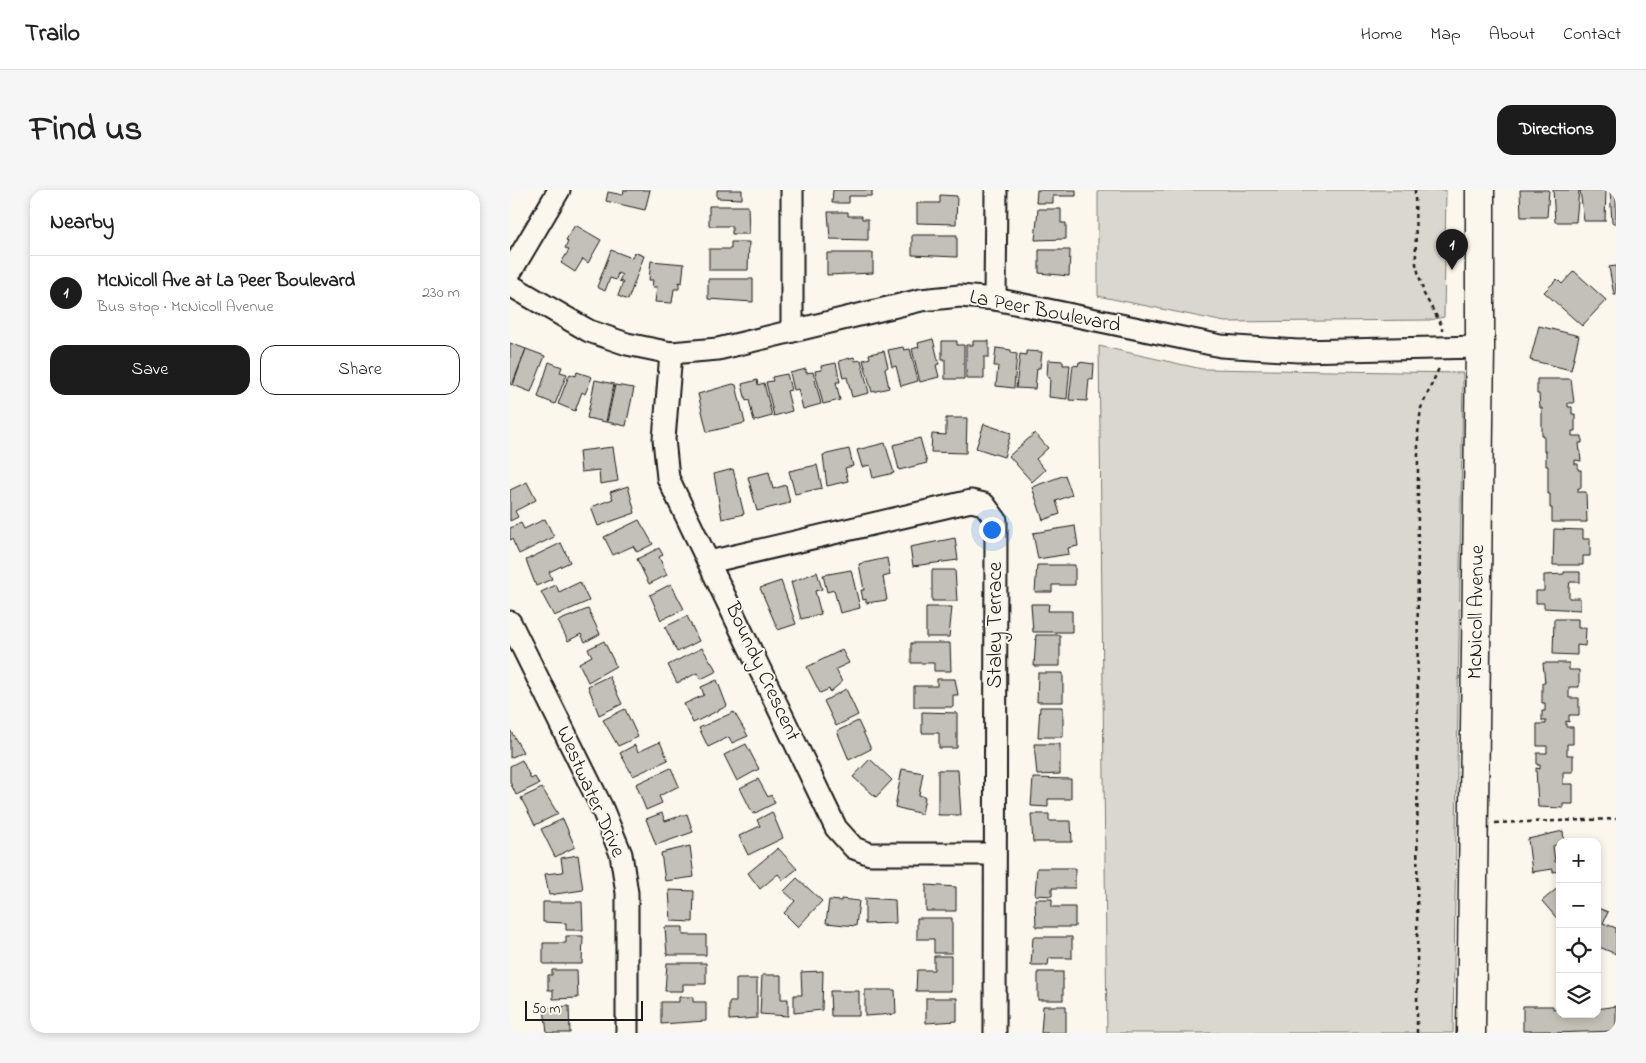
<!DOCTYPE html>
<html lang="en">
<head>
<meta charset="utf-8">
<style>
  :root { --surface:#fff; --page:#f6f6f6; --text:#222; --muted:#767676; --line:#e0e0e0; --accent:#1c1c1c }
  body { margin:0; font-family:"Indie Flower",sans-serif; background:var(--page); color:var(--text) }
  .controls { position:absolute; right:15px; bottom:15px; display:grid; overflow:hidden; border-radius:10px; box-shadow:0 2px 8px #0003 }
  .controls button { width:45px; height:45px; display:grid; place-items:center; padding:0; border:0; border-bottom:1px solid var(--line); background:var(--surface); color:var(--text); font:25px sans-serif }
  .scale { position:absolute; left:15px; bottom:12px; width:118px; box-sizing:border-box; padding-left:5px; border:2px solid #1c1c1c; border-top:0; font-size:14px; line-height:18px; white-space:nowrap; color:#1c1c1c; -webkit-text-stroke:4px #fbf7ec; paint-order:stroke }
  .you { position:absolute; left:481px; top:339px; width:18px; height:18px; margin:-12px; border:4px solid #fff; border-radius:50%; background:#1a73e8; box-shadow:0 0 0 8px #1a73e833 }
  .badge { display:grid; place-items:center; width:32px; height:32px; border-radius:50%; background:var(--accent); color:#fff; font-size:16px; font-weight:700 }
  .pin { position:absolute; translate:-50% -41px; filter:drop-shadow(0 1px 2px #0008) }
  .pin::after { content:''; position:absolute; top:26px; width:18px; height:15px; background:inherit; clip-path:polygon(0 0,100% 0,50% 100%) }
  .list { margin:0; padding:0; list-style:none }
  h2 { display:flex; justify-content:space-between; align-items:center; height:65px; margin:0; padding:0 20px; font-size:21px }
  h2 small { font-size:16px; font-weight:400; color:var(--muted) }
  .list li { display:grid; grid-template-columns:32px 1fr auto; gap:15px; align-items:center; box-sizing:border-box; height:75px; padding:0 20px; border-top:1px solid var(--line) }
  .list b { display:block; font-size:19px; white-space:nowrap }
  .list p { margin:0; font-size:16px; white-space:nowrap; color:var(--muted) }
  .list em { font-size:16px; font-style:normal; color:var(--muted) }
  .actions { display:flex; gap:10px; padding:15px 20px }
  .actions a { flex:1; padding:11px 0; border:1px solid var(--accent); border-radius:15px; text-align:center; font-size:18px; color:var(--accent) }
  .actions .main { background:var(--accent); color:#fff }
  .icon { flex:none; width:28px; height:28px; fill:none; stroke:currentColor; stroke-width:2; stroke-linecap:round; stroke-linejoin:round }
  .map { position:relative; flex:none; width:1106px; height:843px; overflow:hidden; border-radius:15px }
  header { display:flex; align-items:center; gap:30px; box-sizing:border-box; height:70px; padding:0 25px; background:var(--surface); border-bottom:1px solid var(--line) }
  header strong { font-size:24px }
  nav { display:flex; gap:28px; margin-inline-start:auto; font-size:18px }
  .intro { display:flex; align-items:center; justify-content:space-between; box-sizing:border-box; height:120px; padding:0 30px }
  h1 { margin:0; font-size:35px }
  .button { padding:12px 22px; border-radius:15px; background:var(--accent); color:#fff; font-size:18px; font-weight:700 }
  main { display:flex; gap:30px; padding:0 30px }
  aside { flex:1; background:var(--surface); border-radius:15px; box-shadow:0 2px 8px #0003 }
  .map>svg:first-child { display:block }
</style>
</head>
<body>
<header>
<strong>Trailo</strong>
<nav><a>Home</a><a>Map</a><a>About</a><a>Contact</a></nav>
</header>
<div class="intro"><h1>Find us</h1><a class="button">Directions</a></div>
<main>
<aside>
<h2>Nearby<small></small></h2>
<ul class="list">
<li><span class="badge">1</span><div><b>McNicoll Ave at La Peer Boulevard</b><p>Bus stop · McNicoll Avenue</p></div><em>230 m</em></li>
</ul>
<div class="actions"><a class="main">Save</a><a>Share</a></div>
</aside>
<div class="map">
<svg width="1106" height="843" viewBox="0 0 1106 843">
  <rect width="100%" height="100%" fill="#fbf7ec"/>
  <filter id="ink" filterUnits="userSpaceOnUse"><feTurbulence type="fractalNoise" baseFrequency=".02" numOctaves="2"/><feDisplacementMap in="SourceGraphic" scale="10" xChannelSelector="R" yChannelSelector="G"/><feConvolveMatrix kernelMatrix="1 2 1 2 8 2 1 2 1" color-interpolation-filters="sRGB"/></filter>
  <g filter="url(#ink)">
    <g fill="#dad7ce" stroke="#7b7a75">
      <polygon points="588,0 936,0 934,127 920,130 715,132 588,106"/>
      <polygon points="589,156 692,179 953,183 943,843 597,843"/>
    </g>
    <g fill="#c3c0b8" stroke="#1c1c1c">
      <polygon points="114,0 140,0 135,20 96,11 98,2 113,5"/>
      <polygon points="207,0 232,0 232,9 207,8"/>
      <polygon points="323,0 362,0 362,6 339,6 339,13 322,13"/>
      <polygon points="527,0 566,0 566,6 543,6 543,13 526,13"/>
      <polygon points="1010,0 1039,0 1037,27 1011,27"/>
      <polygon points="1043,0 1069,0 1066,32 1045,32"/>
      <polygon points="1070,0 1096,0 1095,31 1074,31"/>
      <polygon points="1100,0 1106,0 1106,33 1102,33"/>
      <polygon points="430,5 447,6 446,34 407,33 407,13 430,13"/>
      <polygon points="199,16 238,16 239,44 222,44 222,36 199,36"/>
      <polygon points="528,19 551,19 551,33 556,33 556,49 525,50"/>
      <polygon points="318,22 338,22 338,26 352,26 352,29 358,29 358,50 320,49"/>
      <polygon points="65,35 91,50 78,73 73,69 65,82 51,73 59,60 55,58 58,52 56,50"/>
      <polygon points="402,45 447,45 447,67 402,65"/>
      <polygon points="221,52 239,52 238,80 199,80 199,59 221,59"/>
      <polygon points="101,60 122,68 124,62 134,66 118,110 108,106 113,92 109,91 112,85 108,83 106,90 100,88 95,101 87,97"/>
      <polygon points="529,60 560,60 559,86 529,83"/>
      <polygon points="317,63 363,63 363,83 317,85"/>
      <polygon points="141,71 174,74 172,93 169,92 169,99 164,99 162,113 145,112 147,97 142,97 143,90 139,90"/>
      <polygon points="1106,76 1106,105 1104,105 1099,77"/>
      <polygon points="1064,81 1096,110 1072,136 1034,102 1047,89 1052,94"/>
      <polygon points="198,89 243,89 243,112 198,109"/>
      <polygon points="1029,136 1069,146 1061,180 1020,170"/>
      <polygon points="423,149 429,174 426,175 429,187 410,192 402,159 409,157 408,153"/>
      <polygon points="432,151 447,151 447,155 454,155 454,189 435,189 435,169 432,169"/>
      <polygon points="463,151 479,151 479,167 474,167 474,189 456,189 456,155 463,155"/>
      <polygon points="0,153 16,159 2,195 0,194"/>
      <polygon points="393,157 394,160 400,159 408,191 391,196 386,176 382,177 378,160"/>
      <polygon points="486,158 501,160 501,163 507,164 504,198 486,196 488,176 484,176"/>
      <polygon points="16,159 35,166 21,202 3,195"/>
      <polygon points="374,161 378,177 375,179 379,198 362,202 353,170 360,168 359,164"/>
      <polygon points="516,161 532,162 530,178 527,178 525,199 506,198 510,164 516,165"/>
      <polygon points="344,167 345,171 351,170 359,203 342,207 337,187 333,188 329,171"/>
      <polygon points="538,170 553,171 553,175 560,175 557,209 539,207 540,188 537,187"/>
      <polygon points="39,172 52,177 50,182 57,184 45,214 28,207"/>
      <polygon points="569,172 584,174 583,190 579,189 577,211 559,210 563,175 568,176"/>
      <polygon points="326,173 330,192 326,192 330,210 313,214 305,181 312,180 311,176"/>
      <polygon points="296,179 296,183 303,182 311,214 293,219 288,199 284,200 280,183"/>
      <polygon points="67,182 82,187 75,204 72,202 65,221 48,214 58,188 60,184 66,186"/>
      <polygon points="277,184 281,200 277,201 282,221 264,226 256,192 263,191 262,187"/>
      <polygon points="1027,189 1061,189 1064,213 1058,213 1058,217 1062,217 1062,224 1065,224 1065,241 1062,241 1062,246 1072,246 1072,253 1069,253 1071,271 1065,270 1065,274 1068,274 1068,280 1071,280 1071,298 1068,298 1068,302 1076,302 1077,332 1042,332 1042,318 1040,318 1040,304 1038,304 1038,276 1036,276 1036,261 1034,261 1034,246 1032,246 1032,218 1030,218 1029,204 1027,204"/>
      <polygon points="85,190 104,194 96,232 77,228"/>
      <polygon points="247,190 248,195 254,193 262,226 244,231 239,210 236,211 232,194"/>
      <polygon points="223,194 226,195 235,233 197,242 188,204"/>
      <polygon points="105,195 124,198 116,236 97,232"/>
      <polygon points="436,228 457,228 456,263 421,262 422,244 436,245"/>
      <polygon points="474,234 501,243 494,267 466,258"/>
      <polygon points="525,243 538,258 526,269 535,280 522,292 499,266"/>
      <polygon points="410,248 417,273 389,280 383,255"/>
      <polygon points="375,253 384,283 363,288 360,275 352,277 347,260"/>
      <polygon points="103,257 108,291 90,294 89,280 71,282 69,261"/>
      <polygon points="339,259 343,276 335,278 338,291 317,296 313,265"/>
      <polygon points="307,275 312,298 285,304 279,281"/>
      <polygon points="223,279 234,324 212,329 204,284"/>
      <polygon points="259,282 263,299 276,295 280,313 247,321 238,287"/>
      <polygon points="555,285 562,305 546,311 550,324 533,330 522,297"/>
      <polygon points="17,292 26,310 5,321 8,327 0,331 0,300"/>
      <polygon points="118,296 125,323 88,336 81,317 103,309 100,302"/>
      <polygon points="35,329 44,347 9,364 2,349 0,350 0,338 11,333 14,339"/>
      <polygon points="129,330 143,354 127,362 123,356 103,365 94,347"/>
      <polygon points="565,336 568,356 558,358 559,364 528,369 523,343"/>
      <polygon points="1044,339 1073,340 1073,349 1080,349 1080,366 1073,366 1073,375 1043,375"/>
      <polygon points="445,348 448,370 403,376 400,357"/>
      <polygon points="51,353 60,372 39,382 42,389 26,396 16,370"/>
      <polygon points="149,358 153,365 149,367 157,385 139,394 127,369"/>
      <polygon points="377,368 380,385 373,387 377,410 356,413 356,409 353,410 351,400 354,400 349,374"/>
      <polygon points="527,375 565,375 565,395 542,395 542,402 525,402"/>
      <polygon points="341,380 350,418 330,423 324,400 317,402 313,385"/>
      <polygon points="422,380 445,380 447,411 422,411"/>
      <polygon points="307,382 312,399 305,401 311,424 291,429 281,392"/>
      <polygon points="1054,382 1070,382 1070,392 1060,392 1059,398 1059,408 1070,408 1070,420 1034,418 1034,413 1026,413 1026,401 1034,401 1034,385 1054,384"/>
      <polygon points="271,391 286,434 268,440 250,398"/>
      <polygon points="70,392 79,411 44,426 31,402 46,395 49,402"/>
      <polygon points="161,394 174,419 151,430 140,405"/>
      <polygon points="521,414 539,414 538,421 562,421 562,442 523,442"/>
      <polygon points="416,417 442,417 439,447 416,447"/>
      <polygon points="78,419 90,444 75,452 71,444 58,451 48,431"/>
      <polygon points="177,426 189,451 167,462 155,437"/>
      <polygon points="1044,429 1068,429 1068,438 1076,438 1075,456 1067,455 1067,465 1043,464"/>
      <polygon points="526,445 550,445 550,476 524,476"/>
      <polygon points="94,451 106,476 78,492 69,473 82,466 78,459"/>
      <polygon points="401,453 440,453 441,481 424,481 424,473 401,473"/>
      <polygon points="192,458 207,481 191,489 187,483 167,493 158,475"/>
      <polygon points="332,460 339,473 326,479 332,492 320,502 319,499 310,503 297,477"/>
      <polygon points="1033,473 1059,473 1059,480 1069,480 1069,497 1059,497 1059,508 1069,508 1069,525 1059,525 1059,532 1056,531 1056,537 1063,537 1063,554 1057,554 1057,565 1063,565 1063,582 1053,582 1053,594 1063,594 1063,614 1053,614 1053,618 1028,617 1026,578 1030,579 1030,575 1027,575 1027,563 1037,563 1037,556 1027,556 1027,534 1036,534 1036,531 1032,531 1032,521 1035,521 1035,513 1032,513 1032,493 1035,493"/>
      <polygon points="528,483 553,483 553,512 527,512"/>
      <polygon points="99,486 112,514 89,525 78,496"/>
      <polygon points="427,489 445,489 448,505 443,505 443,517 404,517 404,496 427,496"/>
      <polygon points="207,490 217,516 183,533 174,514 194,505 191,497"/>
      <polygon points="336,499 348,525 326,536 314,511"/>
      <polygon points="530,517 553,517 553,547 528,547"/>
      <polygon points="115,519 128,547 108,556 93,530"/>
      <polygon points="224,522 238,546 222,553 219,547 198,557 189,538"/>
      <polygon points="412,522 447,523 447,558 429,558 429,543 412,543"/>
      <polygon points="348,531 361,559 339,570 327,541"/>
      <polygon points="0,540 13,562 0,568"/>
      <polygon points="150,552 158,570 123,586 110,563 125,555 128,562"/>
      <polygon points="236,554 249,579 227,591 214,565"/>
      <polygon points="524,554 550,554 550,584 527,585"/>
      <polygon points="360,569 382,590 366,607 343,587"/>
      <polygon points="12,570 21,589 25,587 29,594 6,605 0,592 0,576"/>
      <polygon points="161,578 169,596 149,606 152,613 136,620 126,594"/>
      <polygon points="392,579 413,583 409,605 415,607 412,624 385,617"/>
      <polygon points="428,580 448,580 451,625 428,625"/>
      <polygon points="523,588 561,589 561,609 538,609 538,617 521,616"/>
      <polygon points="248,589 258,607 261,605 265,613 243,624 230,598"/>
      <polygon points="32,598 48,624 25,635 11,608"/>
      <polygon points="262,622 273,648 238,665 229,646 250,636 247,630"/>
      <polygon points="152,623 155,631 177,624 183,642 146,655 136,629"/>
      <polygon points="521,624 539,624 539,631 561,631 562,652 523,652"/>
      <polygon points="53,629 65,657 45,667 31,639"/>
      <polygon points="1053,641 1054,652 1043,656 1045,672 1050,671 1050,681 1043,682 1043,679 1022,682 1018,649"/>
      <polygon points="180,656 184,687 155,691 151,663"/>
      <polygon points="268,658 287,679 273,690 268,684 250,699 238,683"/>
      <polygon points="68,665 73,700 39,705 35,684 53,682 51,668"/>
      <polygon points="527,678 565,678 565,698 542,698 542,706 525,705"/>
      <polygon points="287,688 312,711 288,737 274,723 285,711 274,701"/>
      <polygon points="416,695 446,697 446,721 416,721"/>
      <polygon points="1050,696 1050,732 1032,711"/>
      <polygon points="159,700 184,701 183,732 161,731"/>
      <polygon points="355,708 385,710 386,733 355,734"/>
      <polygon points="331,709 349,711 346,736 316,733 319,710 331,711"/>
      <polygon points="525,709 542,709 542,717 565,717 565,737 526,737"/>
      <polygon points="33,712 72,712 73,740 56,740 56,733 33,732"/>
      <polygon points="1088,718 1098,722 1093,733 1106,738 1106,764 1087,756"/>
      <polygon points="407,728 442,728 442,763 424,763 424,749 407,749"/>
      <polygon points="155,737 173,737 173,745 196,745 196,765 157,765"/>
      <polygon points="56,746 73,746 72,774 33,774 33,753 56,753"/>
      <polygon points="523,747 562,747 562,768 539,768 538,775 521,775"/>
      <polygon points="424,766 441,766 441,801 406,801 407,780 424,780"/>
      <polygon points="157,773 196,773 196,794 173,794 173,801 155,801"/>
      <polygon points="42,780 67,780 68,808 43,809 43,800 38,800 38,785 42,785"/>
      <polygon points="313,781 312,820 284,823 284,805 292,805 291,782"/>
      <rect x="528" y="782" width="25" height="28"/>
      <polygon points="252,785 271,785 271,809 278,809 278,826 250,824"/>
      <polygon points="226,789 247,789 247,828 219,830 219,812 226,812"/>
      <polygon points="355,800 385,800 386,824 355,826"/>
      <polygon points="320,801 349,801 349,826 321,826"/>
      <polygon points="169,807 183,807 183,812 196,812 196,831 151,834 151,812 169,812"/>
      <polygon points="416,808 447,808 447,831 416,833"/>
      <polygon points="59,816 60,843 37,843 34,818"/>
      <polygon points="533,816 556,816 556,843 531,843"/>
      <polygon points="1013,816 1043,816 1043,819 1050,819 1050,824 1087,824 1087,819 1106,816 1106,841 1041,843 1041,841 1013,841"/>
    </g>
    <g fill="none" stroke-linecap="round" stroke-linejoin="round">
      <g stroke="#1c1c1c" stroke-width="25">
        <g id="minor">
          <polyline points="282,0 282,141"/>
          <polyline points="0,83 49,0"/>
          <polyline points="0,95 79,141 117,154 161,163 208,159 411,110 450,106 485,109 711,156 788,161 970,157"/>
          <polyline points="485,109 486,0"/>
          <polyline points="161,163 154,249 158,288 326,638 344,658 360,664 484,664"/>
          <polyline points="199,372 461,311 474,314 486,330 485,843"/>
          <polyline points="0,432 92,618 111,664 117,703 117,843"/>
        </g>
      </g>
      <g stroke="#1c1c1c" stroke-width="31">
        <polyline id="major" points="961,843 970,157 970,0"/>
      </g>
      <g stroke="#1c1c1c" stroke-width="2.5" stroke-dasharray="4 4" stroke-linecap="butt">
        <polyline points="905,0 906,74 914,104 932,136 932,141"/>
        <polyline points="985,633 1106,629"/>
        <polyline points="907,843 908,243 911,218 930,176"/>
      </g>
      <use href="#minor" stroke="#fbf7ec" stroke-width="21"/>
      <use href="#major" stroke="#fbf7ec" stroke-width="28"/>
    </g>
  </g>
  <g text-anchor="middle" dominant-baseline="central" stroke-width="4" stroke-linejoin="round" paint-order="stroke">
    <g font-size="21" fill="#1c1c1c" stroke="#fbf7ec">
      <text transform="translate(535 122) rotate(11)">La Peer Boulevard</text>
      <text transform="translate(967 422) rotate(-89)">McNicoll Avenue</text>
      <text transform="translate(486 435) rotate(-90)">Staley Terrace</text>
      <text transform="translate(252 482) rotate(65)">Boundy Crescent</text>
      <text transform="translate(80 602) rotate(66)">Westwater Drive</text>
    </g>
  </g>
</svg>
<div class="controls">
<button>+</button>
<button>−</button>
<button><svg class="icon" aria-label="locate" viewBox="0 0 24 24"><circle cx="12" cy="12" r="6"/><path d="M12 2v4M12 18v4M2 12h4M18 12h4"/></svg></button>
<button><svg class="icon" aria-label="layers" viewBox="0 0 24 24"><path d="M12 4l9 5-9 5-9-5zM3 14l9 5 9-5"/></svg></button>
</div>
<div class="scale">50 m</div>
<div class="you"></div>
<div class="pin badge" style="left:942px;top:80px">1</div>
</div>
</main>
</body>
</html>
